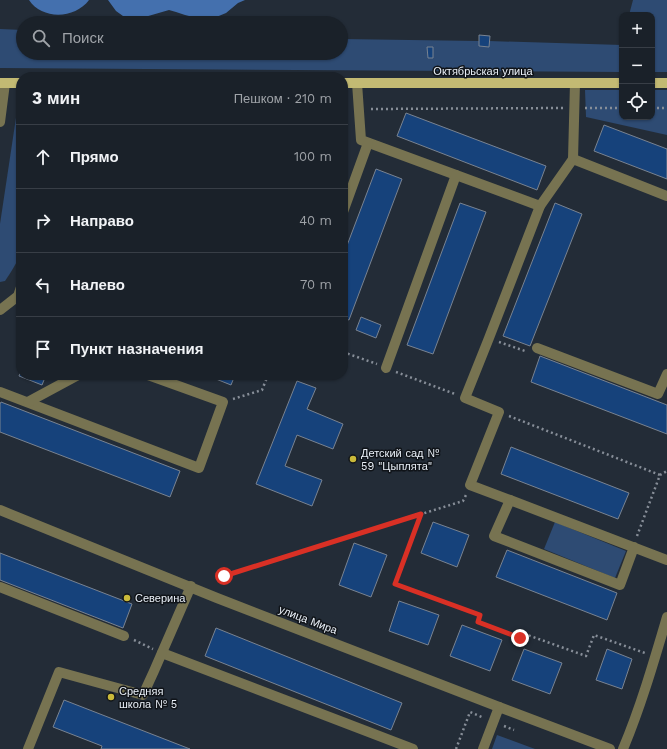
<!DOCTYPE html>
<html lang="ru">
<head>
<meta charset="utf-8">
<style>
  :root { --surface:#1a2129; --page:#272e35; --text:#f1f3f6; --muted:#9fa3a8; --line:#383e46 }
  body { margin:0; font-family:"Work Sans",sans-serif; background:var(--page); color:var(--text) }
  .controls { position:absolute; right:12px; top:12px; display:grid; overflow:hidden; border-radius:8px; box-shadow:0 1px 3px #0004 }
  .controls button { width:36px; height:36px; display:grid; place-items:center; padding:0; border:0; border-bottom:1px solid var(--line); background:var(--surface); color:var(--text); font:20px sans-serif }
  .stop { position:absolute; width:12px; height:12px; margin:-9px; border:3px solid #d93025; border-radius:50%; background:#fff }
  .stop.end { background:#d93025; border-color:#fff; box-shadow:0 1px 4px #0008 }
  .list { margin:0; padding:0; list-style:none }
  h2 { display:flex; justify-content:space-between; align-items:center; height:52px; margin:0; padding:0 16px; font-size:17px }
  h2 small { font-size:13px; font-weight:400; color:var(--muted) }
  .list li { display:grid; grid-template-columns:26px 1fr auto; gap:12px; align-items:center; box-sizing:border-box; height:64px; padding:0 16px; border-top:1px solid var(--line) }
  .list b { display:block; font-size:15px; white-space:nowrap }
  .list em { font-size:13px; font-style:normal; color:var(--muted) }
  .icon { flex:none; width:22px; height:22px; fill:none; stroke:currentColor; stroke-width:2; stroke-linecap:round; stroke-linejoin:round }
  .map { position:relative; flex:none; width:667px; height:749px; overflow:hidden }
  .search { position:absolute; background:var(--surface); box-shadow:0 1px 3px #0004; left:16px; top:16px; width:332px; height:44px; display:flex; align-items:center; gap:10px; box-sizing:border-box; padding:0 14px; border-radius:22px; color:var(--muted); font-size:15px }
  .panel { position:absolute; background:var(--surface); box-shadow:0 1px 3px #0004; left:16px; top:72px; width:332px; height:308px; border-radius:16px }
  .map>svg:first-child { display:block }
</style>
</head>
<body>
<div class="map">
<svg width="667" height="749" viewBox="0 0 667 749">
  <rect width="100%" height="100%" fill="#232c37"/>
  <g fill="#2e4b73">
    <polygon points="633,0 667,0 667,72 652,72 652,15 629,15"/>
    <polygon points="0,29 23,30 23,53 341,53 341,39 479,41 479,46 489,47 489,41 622,45 622,72 0,68"/>
    <polygon points="585,90 622,90 622,117 652,117 652,90 667,90 667,135 586,117"/>
    <path d="M17 111H21V253C17 263 11 272 5 281L0 282V224Z"/>
    <polygon points="555,522 626,551 615,578 544,549"/>
    <polygon points="497,735 535,749 492,749"/>
  </g>
  <g fill="#4470ae">
    <path d="M29 0H89C75 19 42 20 29 0Z"/>
    <polygon points="108,0 245,0 238,3 226,13 214,18 197,18 185,15 176,12 169,10 138,19 123,16 116,11"/>
  </g>
  <g fill="#16427b" stroke="#798391">
    <polygon points="479,35 490,36 489,47 479,46"/>
    <polygon points="427,47 433,47 433,58 428,58"/>
    <polygon points="406,113 546,166 537,190 397,136"/>
    <polygon points="604,125 667,149 667,179 594,151"/>
    <polygon points="376,169 402,179 349,320 343,318 343,256"/>
    <polygon points="460,203 486,212 433,354 407,345"/>
    <polygon points="555,203 582,214 530,346 503,336"/>
    <polygon points="361,317 381,325 376,338 356,330"/>
    <polygon points="540,356 667,405 667,434 531,382"/>
    <polygon points="21,370 21,375 46,375 42,385 19,376"/>
    <polygon points="206,375 235,375 231,385"/>
    <polygon points="297,381 316,388 307,409 343,424 333,449 297,435 285,466 322,480 312,506 256,484"/>
    <polygon points="1,402 180,471 170,497 0,432 0,404"/>
    <polygon points="511,447 629,493 618,519 501,474"/>
    <polygon points="433,522 469,535 457,567 421,553"/>
    <polygon points="354,543 387,555 371,597 339,585"/>
    <polygon points="507,550 617,593 607,620 496,577"/>
    <polygon points="0,553 132,604 123,628 0,580"/>
    <polygon points="399,601 439,615 428,645 389,631"/>
    <polygon points="462,625 502,640 490,671 450,656"/>
    <polygon points="216,628 402,703 391,730 205,656"/>
    <polygon points="524,649 562,663 550,694 512,680"/>
    <polygon points="607,649 632,659 622,689 596,680"/>
    <polygon points="64,700 190,749 101,749 102,746 53,727"/>
  </g>
  <g fill="none" stroke-linecap="round" stroke-linejoin="round">
    <g stroke="#878e98" stroke-width="2.5" stroke-dasharray="2 3" stroke-linecap="butt">
      <polyline points="585,108 622,108"/>
      <polyline points="652,108 667,108"/>
      <polyline points="371,109 564,108"/>
      <polyline points="499,342 525,351 526,351"/>
      <polyline points="343,352 377,364"/>
      <polyline points="396,372 455,394"/>
      <polyline points="233,399 262,390 268,375"/>
      <polyline points="509,416 660,475"/>
      <polyline points="421,514 395,584 480,615 478,622 520,638 522,633 586,656 594,635 645,653"/>
      <polyline points="637,536 660,475 667,471"/>
      <polyline points="224,576 463,501 466,495"/>
      <polyline points="134,640 153,649"/>
      <polyline points="504,726 514,730"/>
      <polyline points="456,749 470,712 484,718"/>
    </g>
    <g stroke="#777351" stroke-width="10">
      <polyline points="357,83 361,140 540,206"/>
      <polyline points="0,122 5,83"/>
      <polyline points="573,159 667,196"/>
      <polyline points="343,212 368,143"/>
      <polyline points="0,310 18,296 21,287"/>
      <polyline points="537,348 658,394 667,374"/>
      <polyline points="386,368 456,175"/>
      <polyline points="0,392 199,468 223,402 148,375"/>
      <polyline points="28,402 78,375"/>
      <polyline points="510,500 470,485 499,412 465,398 489,338 540,206 573,159 575,83"/>
      <polyline points="0,510 217,598 499,707 610,749"/>
      <polyline points="634,547 620,585 494,536 510,500 667,560"/>
      <polyline points="0,587 124,636"/>
      <polyline points="162,653 413,749"/>
      <polyline points="28,749 59,672 143,695 154,671 191,586"/>
      <polyline points="483,749 499,707"/>
      <path d="M623 749C641 706 654 661 667 617"/>
    </g>
    <g stroke="#c3ba73" stroke-width="10">
      <polyline points="0,83 21,83"/>
      <polyline points="343,83 622,83"/>
      <polyline points="652,83 667,83"/>
    </g>
  </g>
  <g fill="none" stroke-linecap="round" stroke-linejoin="round">
    <polyline stroke="#d93025" stroke-width="5" points="224,576 421,514 395,584 480,615 478,622 520,638"/>
  </g>
  <g fill="#caba3a" stroke="#101419" stroke-width="1.5">
    <circle cx="353" cy="459" r="4"/>
    <circle cx="127" cy="598" r="4"/>
    <circle cx="111" cy="697" r="4"/>
  </g>
  <g text-anchor="middle" dominant-baseline="central" stroke-width="3" stroke-linejoin="round" paint-order="stroke">
    <g font-size="11" fill="#eaf0f8" stroke="#101419">
      <text x="483" y="71">Октябрьская улица</text>
      <text transform="translate(308 620) rotate(21)">улица Мира</text>
    </g>
    <g font-size="11" fill="#eaf0f8" stroke="#101419" text-anchor="start">
      <text x="361" y="453">Детский сад №<tspan x="361" dy="13">59 "Цыплята"</tspan></text>
      <text x="135" y="598">Северина</text>
      <text x="119" y="691">Средняя<tspan x="119" dy="13">школа № 5</tspan></text>
    </g>
  </g>
</svg>
<div class="controls">
<button>+</button>
<button>−</button>
<button><svg class="icon" aria-label="locate" viewBox="0 0 24 24"><circle cx="12" cy="12" r="6"/><path d="M12 2v4M12 18v4M2 12h4M18 12h4"/></svg></button>
</div>
<div class="stop" style="left:224px;top:576px"></div>
<div class="stop end" style="left:520px;top:638px"></div>
<div class="search"><svg class="icon" aria-label="search" viewBox="0 0 24 24"><circle cx="10" cy="10" r="6"/><path d="M15 15l6 6"/></svg>Поиск</div>
<section class="panel">
<h2>3 мин<small>Пешком · 210 m</small></h2>
<ul class="list">
<li><svg class="icon" aria-label="ahead" viewBox="0 0 24 24"><path d="M12 20V5M6 11l6-6 6 6"/></svg><div><b>Прямо</b></div><em>100 m</em></li>
<li><svg class="icon" aria-label="right" viewBox="0 0 24 24"><path d="M7 20v-9h11M14 6l5 5-5 5"/></svg><div><b>Направо</b></div><em>40 m</em></li>
<li><svg class="icon" aria-label="left" viewBox="0 0 24 24"><path d="M17 20v-9H6M10 6l-5 5 5 5"/></svg><div><b>Налево</b></div><em>70 m</em></li>
<li><svg class="icon" aria-label="arrive" viewBox="0 0 24 24"><path d="M6 21V4h12l-3 4 3 4H6"/></svg><div><b>Пункт назначения</b></div></li>
</ul>
</section>
</div>
</body>
</html>
